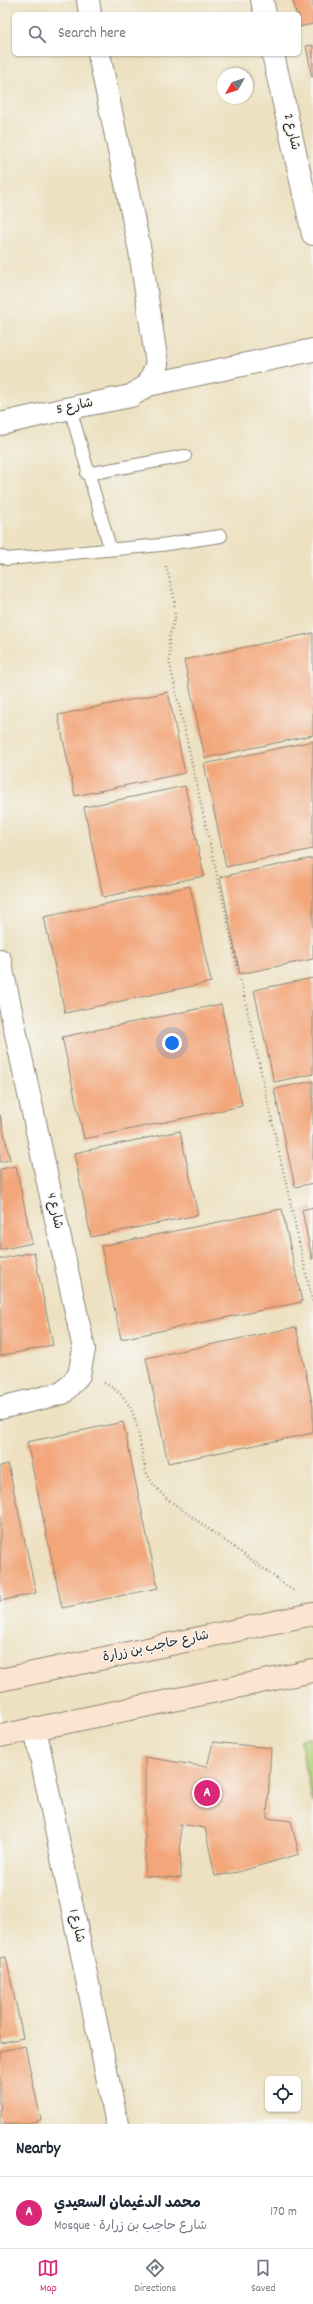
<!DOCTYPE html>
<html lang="en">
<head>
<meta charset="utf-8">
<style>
  :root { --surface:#fff; --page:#f6f6f7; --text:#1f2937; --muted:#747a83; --line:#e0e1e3; --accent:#db2777 }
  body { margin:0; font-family:Dekko,"Playpen Sans Arabic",sans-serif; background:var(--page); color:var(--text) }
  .controls { position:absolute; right:12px; bottom:12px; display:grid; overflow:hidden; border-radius:6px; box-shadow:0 1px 3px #0004 }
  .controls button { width:36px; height:36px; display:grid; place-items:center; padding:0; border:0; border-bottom:1px solid var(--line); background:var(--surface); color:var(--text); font:20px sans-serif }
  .compass { position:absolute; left:217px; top:68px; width:36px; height:36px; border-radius:50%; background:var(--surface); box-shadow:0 1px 3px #0004; rotate:231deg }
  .you { position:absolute; left:172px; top:1043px; width:14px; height:14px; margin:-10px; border:3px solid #fff; border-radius:50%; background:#1a73e8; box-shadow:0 0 0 6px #1a73e833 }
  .badge { display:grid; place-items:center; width:26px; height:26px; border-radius:50%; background:var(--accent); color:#fff; font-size:13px; font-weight:700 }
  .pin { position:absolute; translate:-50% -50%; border:2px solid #fff; box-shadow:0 1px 4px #0006 }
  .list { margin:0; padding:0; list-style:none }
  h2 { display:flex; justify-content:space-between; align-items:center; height:52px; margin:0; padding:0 16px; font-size:17px }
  h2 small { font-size:13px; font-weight:400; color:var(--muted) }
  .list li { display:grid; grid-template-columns:26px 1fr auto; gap:12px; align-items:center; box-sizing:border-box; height:72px; padding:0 16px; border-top:1px solid var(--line) }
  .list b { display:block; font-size:15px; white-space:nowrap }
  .list p { margin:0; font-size:13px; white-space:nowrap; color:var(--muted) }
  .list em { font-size:13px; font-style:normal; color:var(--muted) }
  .icon { flex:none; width:22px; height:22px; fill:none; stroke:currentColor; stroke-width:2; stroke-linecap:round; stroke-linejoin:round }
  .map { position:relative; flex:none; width:313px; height:2124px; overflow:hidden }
  .search { position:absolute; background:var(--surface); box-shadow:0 1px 3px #0004; left:12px; right:12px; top:12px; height:44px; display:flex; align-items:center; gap:10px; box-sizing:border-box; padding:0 14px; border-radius:6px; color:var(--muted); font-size:15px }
  .sheet { height:124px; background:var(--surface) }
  nav { display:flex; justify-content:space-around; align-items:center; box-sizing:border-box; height:56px; border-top:1px solid var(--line); background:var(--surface); font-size:11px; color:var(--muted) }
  nav a { display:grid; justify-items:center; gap:2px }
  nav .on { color:var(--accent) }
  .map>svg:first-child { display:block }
</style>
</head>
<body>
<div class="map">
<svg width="313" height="2124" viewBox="0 0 313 2124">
  <rect width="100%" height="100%" fill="#f6f6f2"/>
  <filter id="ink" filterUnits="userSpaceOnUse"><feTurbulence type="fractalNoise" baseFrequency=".025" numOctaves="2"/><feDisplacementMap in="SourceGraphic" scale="8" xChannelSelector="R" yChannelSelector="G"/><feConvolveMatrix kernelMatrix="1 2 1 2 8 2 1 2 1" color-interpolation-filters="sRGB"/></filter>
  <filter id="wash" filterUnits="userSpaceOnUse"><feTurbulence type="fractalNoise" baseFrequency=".012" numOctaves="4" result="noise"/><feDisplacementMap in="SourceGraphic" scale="16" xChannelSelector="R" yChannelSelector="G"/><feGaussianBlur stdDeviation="0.9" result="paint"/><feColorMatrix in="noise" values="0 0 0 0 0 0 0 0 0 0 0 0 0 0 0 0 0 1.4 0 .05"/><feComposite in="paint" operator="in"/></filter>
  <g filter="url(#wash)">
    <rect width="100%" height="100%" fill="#ede1c1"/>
    <polygon fill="#b1d078" stroke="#6e7e52" points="313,1738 313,1803 300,1740"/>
    <g id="blocks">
      <g fill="#f3a679">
        <polygon points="293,0 313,0 313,24 299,27 299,14 296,14"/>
        <polygon points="313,45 313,77 312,77 306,46"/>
        <polygon points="313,633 313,735 205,758 184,660"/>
        <polygon points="168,692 185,773 75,796 58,715"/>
        <polygon points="313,741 313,849 226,867 204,764"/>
        <polygon points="185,786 204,876 103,897 84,807"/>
        <polygon points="313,858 313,959 240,974 220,877"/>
        <polygon points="190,886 211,982 65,1013 44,917"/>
        <polygon points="313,978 313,1074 274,1082 254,990"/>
        <polygon points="221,1004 242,1106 84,1139 62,1037"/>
        <polygon points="313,1081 313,1183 295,1187 274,1089"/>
        <polygon points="0,1115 10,1160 0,1162"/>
        <polygon points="180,1131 198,1215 91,1237 74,1153"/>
        <polygon points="16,1166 32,1243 0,1250 0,1169"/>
        <polygon points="313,1207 313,1259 312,1259 302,1210"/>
        <polygon points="282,1209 302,1302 121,1339 101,1246"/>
        <polygon points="34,1252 53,1345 0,1356 0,1259"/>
        <polygon points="296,1327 313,1407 313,1433 168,1463 146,1358"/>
        <polygon points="123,1422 158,1588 62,1608 27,1442"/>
        <polygon points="8,1464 36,1593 0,1601 0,1466"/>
        <polygon points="213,1742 271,1748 267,1818 291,1821 299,1854 238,1872 215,1876 205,1828 180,1824 181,1878 145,1876 145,1757 207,1767"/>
        <polygon points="6,1957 23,2038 0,2043 0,1958"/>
        <polygon points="25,2046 41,2120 22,2124 0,2124 0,2051"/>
      </g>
    </g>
  </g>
  <g filter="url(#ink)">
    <use href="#blocks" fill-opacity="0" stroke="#8c8676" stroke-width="1"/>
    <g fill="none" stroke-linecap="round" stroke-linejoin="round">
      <g stroke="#8c8676" stroke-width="14">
        <g id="lane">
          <polyline points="70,408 110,548"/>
          <polyline points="87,474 185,456"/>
          <polyline points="0,556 7,559 161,545 221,536"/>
        </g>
      </g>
      <g stroke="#8c8676" stroke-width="24">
        <g id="street">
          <polyline points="88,0 90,14"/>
          <polyline points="262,0 265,14"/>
          <polyline points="99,54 140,251 157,364 148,385"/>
          <polyline points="273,54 313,234"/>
          <polyline points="0,424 70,408 131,396 148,385 313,350"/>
          <polyline points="0,960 84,1349 79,1375 63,1393 0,1408"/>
          <polyline points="35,1728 117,2124"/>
        </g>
      </g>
      <g stroke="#8c8676" stroke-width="24">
        <g id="secondary">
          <polyline points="0,1680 313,1614"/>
          <polyline points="0,1736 313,1671"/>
        </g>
      </g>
      <g stroke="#8c8676" stroke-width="2.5" stroke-dasharray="1 3" stroke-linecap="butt">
        <polyline points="166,566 174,596 175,617 169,638 170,665 313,1304"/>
        <path d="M104 1383C142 1401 136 1437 146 1471 150 1482 158 1490 166 1498L294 1591"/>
      </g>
      <use href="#lane" stroke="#fff" stroke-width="12"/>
      <use href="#street" stroke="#fff" stroke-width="22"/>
      <use href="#secondary" stroke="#fce5d0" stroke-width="22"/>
    </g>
  </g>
  <g text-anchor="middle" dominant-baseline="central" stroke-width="3" stroke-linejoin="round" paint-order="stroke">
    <g font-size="13" fill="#2b2b2b" stroke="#f6f6f2">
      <text transform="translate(291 132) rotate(78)">شارع 2</text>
      <text transform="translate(75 407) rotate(-12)">شارع 5</text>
      <text transform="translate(54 1211) rotate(78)">شارع 4</text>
      <text transform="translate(156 1647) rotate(-12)">شارع حاجب بن زرارة</text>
      <text transform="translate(76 1926) rotate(78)">شارع 1</text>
    </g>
  </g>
</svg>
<div class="controls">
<button><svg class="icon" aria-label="locate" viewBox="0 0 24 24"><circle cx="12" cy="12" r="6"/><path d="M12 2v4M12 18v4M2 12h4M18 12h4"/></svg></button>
</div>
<svg class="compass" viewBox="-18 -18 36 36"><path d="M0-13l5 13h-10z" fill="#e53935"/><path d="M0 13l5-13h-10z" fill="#747a83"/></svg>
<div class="you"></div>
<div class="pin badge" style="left:207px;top:1793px">A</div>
<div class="search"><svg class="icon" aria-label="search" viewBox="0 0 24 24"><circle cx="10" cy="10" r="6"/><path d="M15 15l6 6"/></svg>Search here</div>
</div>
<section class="sheet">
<h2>Nearby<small></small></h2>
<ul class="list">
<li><span class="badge">A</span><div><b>محمد الدغيمان السعيدي</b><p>Mosque · شارع حاجب بن زرارة</p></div><em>170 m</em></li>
</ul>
</section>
<nav>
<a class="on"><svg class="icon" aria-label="map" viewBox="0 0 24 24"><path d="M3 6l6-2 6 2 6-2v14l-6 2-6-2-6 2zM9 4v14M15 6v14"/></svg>Map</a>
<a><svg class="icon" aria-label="directions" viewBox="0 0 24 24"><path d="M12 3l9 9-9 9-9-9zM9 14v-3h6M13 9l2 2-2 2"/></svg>Directions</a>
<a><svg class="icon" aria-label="saved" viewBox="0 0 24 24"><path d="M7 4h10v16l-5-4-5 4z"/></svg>Saved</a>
</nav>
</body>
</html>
